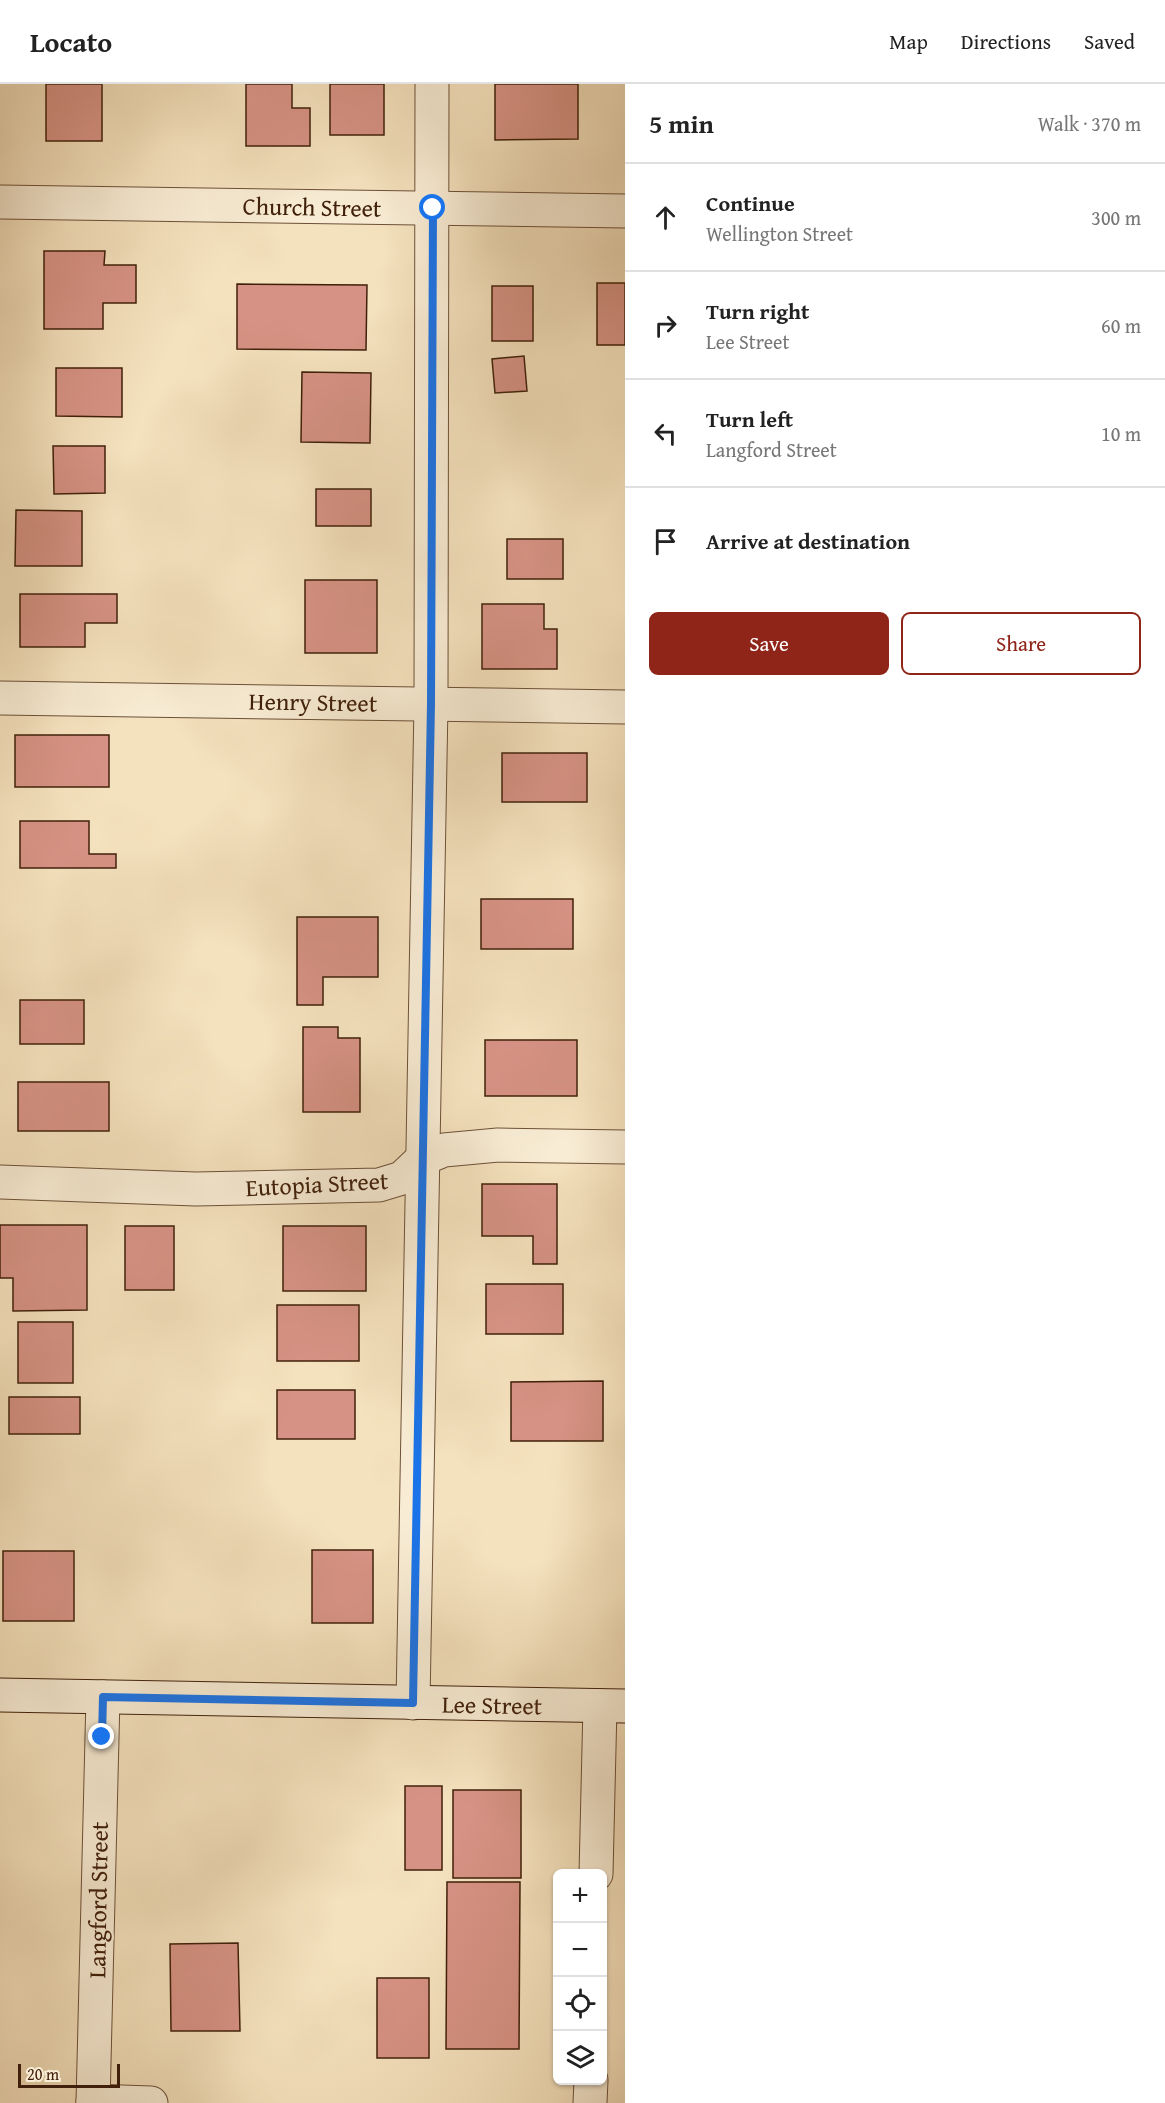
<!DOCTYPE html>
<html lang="en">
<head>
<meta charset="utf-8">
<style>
  :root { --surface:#fff; --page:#f2f2f2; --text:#222; --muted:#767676; --line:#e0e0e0; --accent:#8f2418 }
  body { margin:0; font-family:"Gentium Book Plus",serif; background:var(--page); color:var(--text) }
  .controls { position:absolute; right:18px; bottom:18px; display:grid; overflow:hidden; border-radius:9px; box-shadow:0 2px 4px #0004 }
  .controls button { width:54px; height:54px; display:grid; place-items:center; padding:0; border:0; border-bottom:2px solid var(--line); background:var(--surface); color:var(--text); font:30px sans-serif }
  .scale { position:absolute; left:18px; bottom:15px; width:102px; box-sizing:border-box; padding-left:6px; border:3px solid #40200a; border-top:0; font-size:16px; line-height:21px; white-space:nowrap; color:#40200a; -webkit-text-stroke:4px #f8ecd4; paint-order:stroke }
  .stop { position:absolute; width:18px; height:18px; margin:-14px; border:4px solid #1a73e8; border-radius:50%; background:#fff }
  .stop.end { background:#1a73e8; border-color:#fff; box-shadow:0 2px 6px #0008 }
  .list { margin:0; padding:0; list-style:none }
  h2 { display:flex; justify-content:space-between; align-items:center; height:78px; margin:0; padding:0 24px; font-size:26px }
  h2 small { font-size:20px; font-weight:400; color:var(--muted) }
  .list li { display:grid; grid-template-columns:39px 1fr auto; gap:18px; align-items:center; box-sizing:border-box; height:108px; padding:0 24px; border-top:2px solid var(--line) }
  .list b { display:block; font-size:22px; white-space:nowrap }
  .list p { margin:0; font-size:20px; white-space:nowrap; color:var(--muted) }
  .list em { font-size:20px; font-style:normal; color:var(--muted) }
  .actions { display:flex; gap:12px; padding:18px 24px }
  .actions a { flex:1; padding:14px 0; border:2px solid var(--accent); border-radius:9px; text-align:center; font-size:21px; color:var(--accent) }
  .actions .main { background:var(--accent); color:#fff }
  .icon { flex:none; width:33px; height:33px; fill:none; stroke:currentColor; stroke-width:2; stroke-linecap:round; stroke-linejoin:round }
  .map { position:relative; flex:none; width:625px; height:2019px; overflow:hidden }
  header { display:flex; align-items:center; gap:36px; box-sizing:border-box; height:84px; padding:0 30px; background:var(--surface); border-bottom:2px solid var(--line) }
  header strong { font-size:28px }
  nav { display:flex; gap:33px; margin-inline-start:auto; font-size:21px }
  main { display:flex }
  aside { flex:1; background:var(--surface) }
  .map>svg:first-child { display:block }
</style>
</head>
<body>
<header>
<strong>Locato</strong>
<nav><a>Map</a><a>Directions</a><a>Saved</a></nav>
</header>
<main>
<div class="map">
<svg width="625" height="2019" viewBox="0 0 625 2019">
  <rect width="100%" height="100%" fill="#f4e1bd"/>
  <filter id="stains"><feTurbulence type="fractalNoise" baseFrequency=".00333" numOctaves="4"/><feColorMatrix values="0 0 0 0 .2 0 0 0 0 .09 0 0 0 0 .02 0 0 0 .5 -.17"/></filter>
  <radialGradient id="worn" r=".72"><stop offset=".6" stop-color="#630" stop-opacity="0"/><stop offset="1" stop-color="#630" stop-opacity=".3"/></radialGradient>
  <g fill="#d69284" stroke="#40200a" stroke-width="1.5">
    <rect x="46" y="0" width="56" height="57"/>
    <polygon points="246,0 292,0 292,24 310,24 310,62 246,62"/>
    <rect x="330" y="0" width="54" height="51"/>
    <polygon points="495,0 578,0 578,55 495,56"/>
    <polygon points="44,167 105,167 104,181 136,181 136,219 103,219 103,245 44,245"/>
    <rect x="597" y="199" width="28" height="62"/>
    <polygon points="237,200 367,201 366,266 237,265"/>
    <rect x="492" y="202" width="41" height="55"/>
    <polygon points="524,272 527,307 495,309 492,275"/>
    <polygon points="56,284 122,284 122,333 56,332"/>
    <polygon points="302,288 371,289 370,359 301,358"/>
    <polygon points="53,362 105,362 105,409 54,410"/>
    <rect x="316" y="405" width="55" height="37"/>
    <polygon points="16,426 82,427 82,482 15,482"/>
    <rect x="507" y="455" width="56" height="40"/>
    <rect x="305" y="496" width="72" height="73"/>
    <polygon points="20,510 117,510 117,539 85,539 85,563 20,563"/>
    <polygon points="482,520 544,520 544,545 557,545 557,585 482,585"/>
    <rect x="15" y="651" width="94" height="52"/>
    <rect x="502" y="669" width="85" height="49"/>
    <polygon points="20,737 89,737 89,770 116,770 116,784 20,784"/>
    <rect x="481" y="815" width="92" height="50"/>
    <polygon points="297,833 378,833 378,893 323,893 323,921 297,921"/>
    <rect x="20" y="916" width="64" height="44"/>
    <polygon points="303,943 338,943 338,954 360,954 360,1028 303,1028"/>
    <rect x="485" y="956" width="92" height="56"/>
    <rect x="18" y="998" width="91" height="49"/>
    <polygon points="482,1100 557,1100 557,1180 533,1180 533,1152 482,1152"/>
    <polygon points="0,1141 87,1141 87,1226 13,1227 13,1194 0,1194"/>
    <rect x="125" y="1142" width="49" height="64"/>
    <rect x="283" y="1142" width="83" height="65"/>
    <rect x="486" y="1200" width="77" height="50"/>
    <rect x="277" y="1221" width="82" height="56"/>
    <rect x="18" y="1238" width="55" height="61"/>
    <polygon points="603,1297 603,1357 511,1357 511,1298"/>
    <rect x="277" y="1306" width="78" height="49"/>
    <rect x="9" y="1313" width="71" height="37"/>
    <rect x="312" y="1466" width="61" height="73"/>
    <rect x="3" y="1467" width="71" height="70"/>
    <rect x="405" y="1702" width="37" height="84"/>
    <rect x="453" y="1706" width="68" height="88"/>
    <polygon points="447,1798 520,1798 519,1965 446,1965"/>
    <polygon points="238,1859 240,1947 171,1947 170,1860"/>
    <rect x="377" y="1894" width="52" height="80"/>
  </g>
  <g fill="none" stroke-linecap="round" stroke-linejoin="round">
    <g stroke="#6d5037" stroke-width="35">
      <g id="minor">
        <polyline points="0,118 625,127"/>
        <polyline points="0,614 625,623"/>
        <polyline points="0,1098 196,1105 379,1101 402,1094 422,1075 444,1066 498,1061 625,1063"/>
        <polyline points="413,1619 431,620 432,0"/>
        <polyline points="93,2017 151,2019"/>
        <polyline points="93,2019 103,1613"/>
      </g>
    </g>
    <g stroke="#6d5037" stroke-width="35">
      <g id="tertiary">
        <polyline points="596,1790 600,1622"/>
        <polyline points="590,2019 591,1996"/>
      </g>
    </g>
    <g stroke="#40200a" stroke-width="35">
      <polyline id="secondary" points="0,1611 625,1622"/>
    </g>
    <use href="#minor" stroke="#f8ecd4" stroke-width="33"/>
    <use href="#tertiary" stroke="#f8ecd4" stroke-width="33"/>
    <use href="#secondary" stroke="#f8ecd4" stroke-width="33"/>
  </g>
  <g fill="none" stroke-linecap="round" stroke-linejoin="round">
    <polyline stroke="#1a73e8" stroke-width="8" points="102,1653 103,1613 413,1619 431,620 433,124"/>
  </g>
  <g text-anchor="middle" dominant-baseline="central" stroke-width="4.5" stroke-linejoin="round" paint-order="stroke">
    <g font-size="24" fill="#40200a" stroke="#f8ecd4">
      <text transform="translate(312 123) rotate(1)">Church Street</text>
      <text transform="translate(313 618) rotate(1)">Henry Street</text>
      <text transform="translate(317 1100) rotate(-3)">Eutopia Street</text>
      <text transform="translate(492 1621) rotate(1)">Lee Street</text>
      <text transform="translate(98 1816) rotate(-89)">Langford Street</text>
    </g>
  </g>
  <rect width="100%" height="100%" filter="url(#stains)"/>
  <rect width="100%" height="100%" fill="url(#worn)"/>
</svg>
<div class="controls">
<button>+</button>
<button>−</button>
<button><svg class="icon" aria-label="locate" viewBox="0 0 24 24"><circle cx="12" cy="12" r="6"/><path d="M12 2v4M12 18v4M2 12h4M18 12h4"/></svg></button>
<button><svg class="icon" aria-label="layers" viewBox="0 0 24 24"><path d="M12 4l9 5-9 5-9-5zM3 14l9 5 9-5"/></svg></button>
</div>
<div class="scale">20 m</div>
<div class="stop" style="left:433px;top:124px"></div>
<div class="stop end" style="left:102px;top:1653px"></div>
</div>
<aside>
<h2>5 min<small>Walk · 370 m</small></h2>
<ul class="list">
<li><svg class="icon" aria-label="ahead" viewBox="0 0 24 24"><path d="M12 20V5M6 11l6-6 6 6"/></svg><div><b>Continue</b><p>Wellington Street</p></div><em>300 m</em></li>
<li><svg class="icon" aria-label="right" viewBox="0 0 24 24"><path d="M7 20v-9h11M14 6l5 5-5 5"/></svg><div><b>Turn right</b><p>Lee Street</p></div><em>60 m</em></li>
<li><svg class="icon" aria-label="left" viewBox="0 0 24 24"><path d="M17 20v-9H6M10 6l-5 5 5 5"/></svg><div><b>Turn left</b><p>Langford Street</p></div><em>10 m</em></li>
<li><svg class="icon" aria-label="arrive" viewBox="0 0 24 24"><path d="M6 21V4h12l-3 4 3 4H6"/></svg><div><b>Arrive at destination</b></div></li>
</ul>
<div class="actions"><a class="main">Save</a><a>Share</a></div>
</aside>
</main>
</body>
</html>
